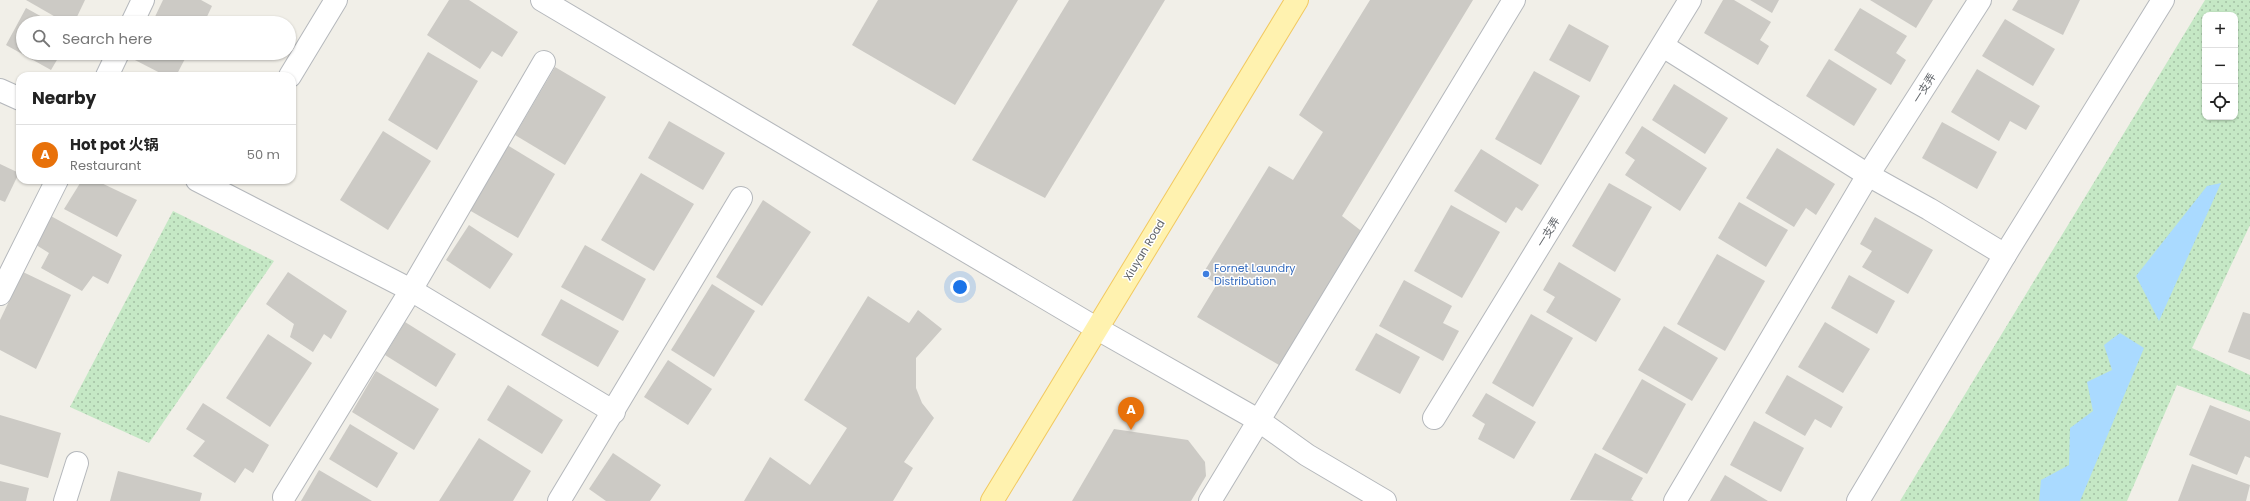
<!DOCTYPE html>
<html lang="en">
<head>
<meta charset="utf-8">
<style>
  :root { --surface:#fff; --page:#f2f2f2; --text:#222; --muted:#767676; --line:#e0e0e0; --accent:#0f766e }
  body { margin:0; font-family:Poppins,"Noto Sans SC",sans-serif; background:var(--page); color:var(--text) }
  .controls { position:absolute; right:12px; top:12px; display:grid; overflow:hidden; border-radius:8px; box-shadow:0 1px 3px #0004 }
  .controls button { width:36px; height:36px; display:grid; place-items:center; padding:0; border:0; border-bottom:1px solid var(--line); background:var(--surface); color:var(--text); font:20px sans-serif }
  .you { position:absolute; left:960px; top:287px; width:14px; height:14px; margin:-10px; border:3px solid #fff; border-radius:50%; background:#1a73e8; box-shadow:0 0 0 6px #1a73e833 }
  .badge { display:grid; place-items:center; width:26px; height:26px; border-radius:50%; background:var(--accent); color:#fff; font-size:13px; font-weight:700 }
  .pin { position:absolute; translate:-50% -33px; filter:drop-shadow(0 1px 2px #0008) }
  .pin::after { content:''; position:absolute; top:21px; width:14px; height:12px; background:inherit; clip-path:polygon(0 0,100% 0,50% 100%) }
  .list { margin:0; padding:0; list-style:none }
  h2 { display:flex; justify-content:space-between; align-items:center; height:52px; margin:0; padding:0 16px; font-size:17px }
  h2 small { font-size:13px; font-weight:400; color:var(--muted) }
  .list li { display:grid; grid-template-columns:26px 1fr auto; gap:12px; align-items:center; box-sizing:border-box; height:60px; padding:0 16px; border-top:1px solid var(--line) }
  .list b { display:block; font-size:15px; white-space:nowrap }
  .list p { margin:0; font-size:13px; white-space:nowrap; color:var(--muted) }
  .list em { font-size:13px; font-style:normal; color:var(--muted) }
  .icon { flex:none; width:22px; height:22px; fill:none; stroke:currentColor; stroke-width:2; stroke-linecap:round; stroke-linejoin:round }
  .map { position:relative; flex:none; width:2250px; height:501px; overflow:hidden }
  .search { position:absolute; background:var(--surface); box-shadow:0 1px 3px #0004; left:16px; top:16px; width:280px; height:44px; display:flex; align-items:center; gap:10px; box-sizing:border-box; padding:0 14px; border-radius:22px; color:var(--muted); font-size:15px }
  .panel { position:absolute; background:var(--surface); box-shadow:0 1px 3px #0004; left:16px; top:72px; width:280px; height:112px; border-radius:12px }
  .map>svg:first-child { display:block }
</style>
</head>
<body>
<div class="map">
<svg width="2250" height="501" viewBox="0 0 2250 501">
  <defs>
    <pattern id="grass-dots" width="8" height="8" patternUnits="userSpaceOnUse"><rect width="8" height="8" fill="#c5e8c5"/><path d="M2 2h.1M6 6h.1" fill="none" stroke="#a3c0a4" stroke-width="1.8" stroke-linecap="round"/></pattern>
  </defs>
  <rect width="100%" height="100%" fill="#f1efe8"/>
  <g fill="url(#grass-dots)" fill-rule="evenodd">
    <path d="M2205 0H2250V225L2192 348 2250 375V412L2177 385 2127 501H1900ZM2205 15H2235V117H2205Z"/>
    <polygon points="173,211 274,261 149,443 70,407"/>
  </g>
  <g fill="#aadaff">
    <polygon points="2221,183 2159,321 2136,276 2207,186"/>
    <polygon points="2120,333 2144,348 2080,501 2039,501 2041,480 2069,465 2070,428 2093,411 2087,382 2112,370 2104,345"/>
  </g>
  <g fill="#cccac5">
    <polygon points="26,0 85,0 74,23 66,23"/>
    <polygon points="163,0 201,0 212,6 204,23 152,23"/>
    <polygon points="449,0 469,0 518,32 502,57 492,51 480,69 427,35"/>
    <polygon points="878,0 1018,0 955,105 852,45"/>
    <polygon points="1069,0 1165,0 1045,198 972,160"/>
    <polygon points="1370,0 1473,0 1342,216 1364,233 1279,365 1197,317 1217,284 1202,275 1269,166 1293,180 1323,132 1299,115"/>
    <polygon points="1723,0 1734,0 1771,22 1760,40 1769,46 1758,65 1704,33"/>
    <polygon points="1750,0 1779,0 1772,13"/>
    <polygon points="1870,0 1933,0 1916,28"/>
    <polygon points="2018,0 2080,0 2063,35 2012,10"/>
    <polygon points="26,8 53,23 23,23 23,53 61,53 51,70 6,45"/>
    <polygon points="1860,8 1907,36 1896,53 1906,60 1891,85 1834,50"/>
    <polygon points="2005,19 2055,49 2033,86 1982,56"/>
    <polygon points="1569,24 1609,46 1590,82 1549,60"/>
    <polygon points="428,52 478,81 437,150 388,120"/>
    <polygon points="136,53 188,53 176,76 166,76 133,59"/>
    <polygon points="1829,59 1877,89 1854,126 1806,96"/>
    <polygon points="555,67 606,97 565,165 515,135"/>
    <polygon points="1977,69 2040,106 2026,130 2010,121 1999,141 1951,112"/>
    <polygon points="1534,71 1580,96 1541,165 1495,139"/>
    <polygon points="1674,84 1728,118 1705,154 1652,120"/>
    <polygon points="669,121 725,153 703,190 648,158"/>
    <polygon points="1942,122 1997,152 1977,189 1922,158"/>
    <polygon points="1642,126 1707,168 1680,211 1625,175 1635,160 1625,153"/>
    <polygon points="383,131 431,161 388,230 340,200"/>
    <polygon points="507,145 555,174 518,238 469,210"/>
    <polygon points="1777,148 1835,184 1816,215 1806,208 1794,227 1746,198"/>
    <polygon points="1481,149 1539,185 1522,211 1516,207 1506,223 1454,191"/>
    <polygon points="0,164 19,173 5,202 0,200"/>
    <polygon points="641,173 694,204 654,271 601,240"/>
    <polygon points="82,180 95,180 137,200 117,237 64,209"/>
    <polygon points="1609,183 1652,207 1615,272 1572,246"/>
    <polygon points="763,200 811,232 762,306 716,277"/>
    <polygon points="1739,202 1788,230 1766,267 1718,238"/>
    <polygon points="1451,205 1500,232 1462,298 1414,271"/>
    <polygon points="49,215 122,255 108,284 93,276 82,291 41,268 49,253 33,243"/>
    <polygon points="1875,217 1933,250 1908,294 1862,267 1872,251 1860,244"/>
    <polygon points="469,225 513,254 490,289 446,260"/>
    <polygon points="585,245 646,279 623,321 561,287"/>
    <polygon points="1717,254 1765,281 1725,351 1677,324"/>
    <polygon points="1559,262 1621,299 1596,342 1546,312 1555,297 1543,290"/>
    <polygon points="23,272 71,295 36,369 0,350 0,320"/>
    <polygon points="288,272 347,311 331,339 324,334 313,352 290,337 294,324 266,304"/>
    <polygon points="1849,275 1895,301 1877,334 1831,308"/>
    <polygon points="1404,280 1452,306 1443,323 1459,331 1443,361 1379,326"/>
    <polygon points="712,284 755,311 714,377 671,350"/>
    <polygon points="868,296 909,323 918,310 942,329 916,358 916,388 922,403 934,418 904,462 913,468 893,501 744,501 770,457 810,485 847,428 804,400"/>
    <polygon points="561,299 619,331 598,367 541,335"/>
    <polygon points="2243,312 2250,314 2250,360 2228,352"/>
    <polygon points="1531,314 1573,338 1533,407 1492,383"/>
    <polygon points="405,322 456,354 436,387 385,355"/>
    <polygon points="1825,322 1870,349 1843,393 1798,367"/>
    <polygon points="1664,326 1718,358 1692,401 1638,370"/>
    <polygon points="1376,333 1420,357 1400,394 1355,370"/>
    <polygon points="268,334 312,363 270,427 226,398"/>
    <polygon points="668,360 712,389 688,425 644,397"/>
    <polygon points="376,371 439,409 414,450 352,412"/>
    <polygon points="1787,375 1843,407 1831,428 1815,419 1805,436 1765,413"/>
    <polygon points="1642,379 1686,404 1647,474 1602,449"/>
    <polygon points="508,385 563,420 542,454 487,420"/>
    <polygon points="1486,393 1536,422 1514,459 1478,439 1485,424 1472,416"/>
    <polygon points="203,403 269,445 253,473 245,468 235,483 193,456 205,441 186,429"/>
    <polygon points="2210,405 2250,421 2250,458 2245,456 2237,475 2189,455"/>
    <polygon points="0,415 61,433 48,478 0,464"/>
    <polygon points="1754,421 1804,448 1781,492 1730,465"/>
    <polygon points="350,424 398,453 377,488 329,459"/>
    <polygon points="1114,429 1188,440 1205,462 1206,476 1191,501 1072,501"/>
    <polygon points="479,438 531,471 513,501 439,501"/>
    <polygon points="613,453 661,485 650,501 606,501 589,489"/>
    <polygon points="1595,453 1643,478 1631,499 1634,501 1570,500"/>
    <polygon points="2192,464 2250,485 2246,501 2178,501"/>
    <polygon points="319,470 372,501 301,501"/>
    <polygon points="118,471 202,493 200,501 110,501"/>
    <polygon points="1725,475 1768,501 1710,501"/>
    <polygon points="0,481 29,488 26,501 0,501"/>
  </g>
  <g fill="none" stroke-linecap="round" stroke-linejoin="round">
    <g stroke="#b5b8bc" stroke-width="24">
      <g id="minor">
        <polyline points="542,0 1096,328 1258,420 1307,455 1385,501"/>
        <polyline points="132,23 143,0"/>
        <polyline points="1663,46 1868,175 1929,209 2005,255"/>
        <polyline points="107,76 118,53"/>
        <polyline points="290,76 336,0"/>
        <polyline points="0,90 20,99"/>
        <polyline points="197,180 411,290 614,412"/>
        <polyline points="0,294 57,180"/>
        <polyline points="1434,418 1690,0"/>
        <polyline points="284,497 411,290 544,62"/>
        <polyline points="65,501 77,463"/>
        <polyline points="559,501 741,198"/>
        <polyline points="1210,501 1514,0"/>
        <polyline points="1675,501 1868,175 1980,0"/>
        <polyline points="1858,501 2005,255 2163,0"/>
      </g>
    </g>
    <g stroke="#f2c960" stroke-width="24">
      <polyline id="major" points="992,501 1297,0"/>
    </g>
    <use href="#minor" stroke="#fff" stroke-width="22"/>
    <use href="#major" stroke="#fff2af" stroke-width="22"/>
  </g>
  <circle fill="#3f7fe0" stroke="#fff" stroke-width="1.5" cx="1206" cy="274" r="4"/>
  <g text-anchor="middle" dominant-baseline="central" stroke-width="3" stroke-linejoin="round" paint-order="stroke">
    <g font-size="11" fill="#5f6368" stroke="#fff">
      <text transform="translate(1924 88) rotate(-58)">一支弄</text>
      <text transform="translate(1548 232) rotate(-58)">一支弄</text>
      <text transform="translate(1144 250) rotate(-59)">Xiuyan Road</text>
    </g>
    <g font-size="11" fill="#366cbe" stroke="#fff" text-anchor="start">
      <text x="1214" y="268">Fornet Laundry<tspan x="1214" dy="13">Distribution</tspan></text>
    </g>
  </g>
</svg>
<div class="controls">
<button>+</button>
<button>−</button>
<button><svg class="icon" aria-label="locate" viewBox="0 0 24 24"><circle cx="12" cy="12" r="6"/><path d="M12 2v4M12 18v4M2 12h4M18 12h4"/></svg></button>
</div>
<div class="you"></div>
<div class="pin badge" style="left:1131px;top:430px;background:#e8710a">A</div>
<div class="search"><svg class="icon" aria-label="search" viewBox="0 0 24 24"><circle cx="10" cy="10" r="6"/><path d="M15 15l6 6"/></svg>Search here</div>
<section class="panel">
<h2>Nearby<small></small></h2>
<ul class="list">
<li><span class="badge" style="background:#e8710a">A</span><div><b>Hot pot 火锅</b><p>Restaurant</p></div><em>50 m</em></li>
</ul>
</section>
</div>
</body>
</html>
